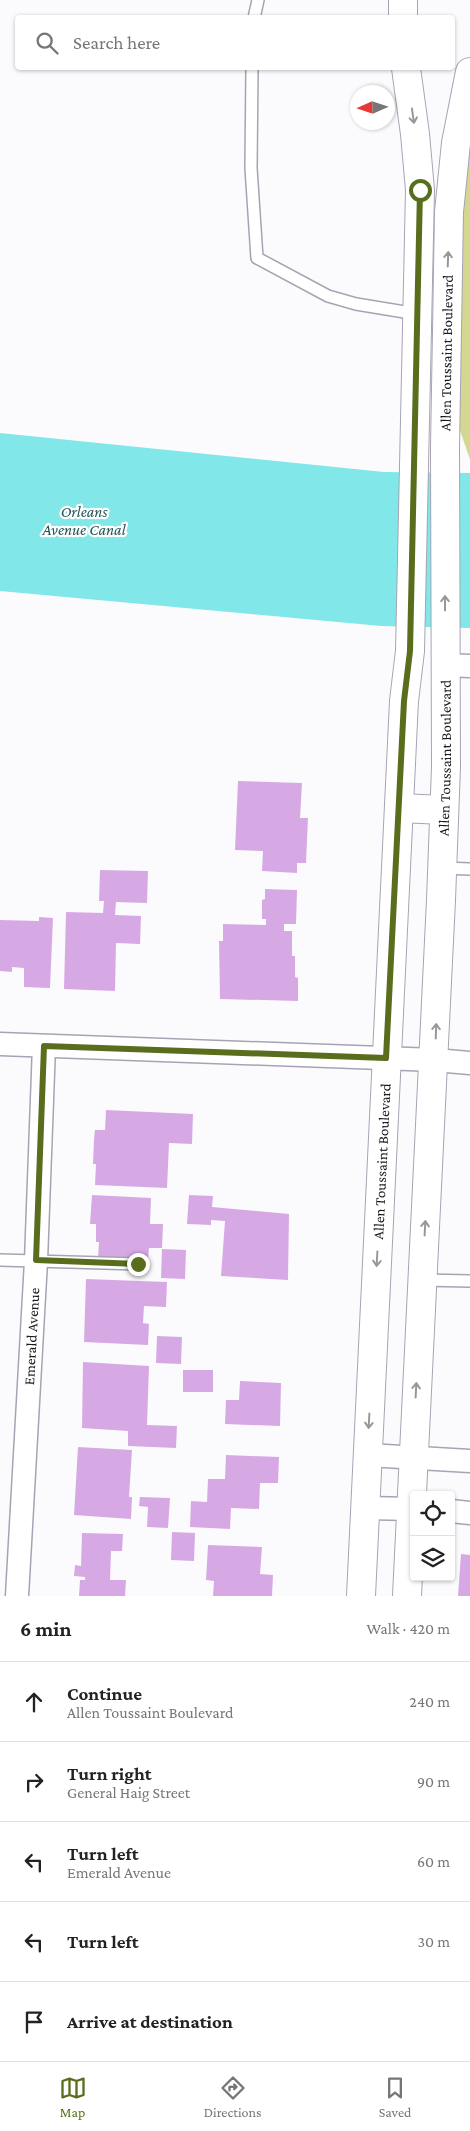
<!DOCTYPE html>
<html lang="en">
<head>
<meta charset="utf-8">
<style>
  :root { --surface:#fff; --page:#f6f6f6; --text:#222; --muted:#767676; --line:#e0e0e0; --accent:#596e1d }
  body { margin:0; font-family:"Crimson Pro",serif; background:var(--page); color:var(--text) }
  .controls { position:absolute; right:15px; bottom:15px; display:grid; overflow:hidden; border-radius:5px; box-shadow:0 1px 4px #0004 }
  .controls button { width:45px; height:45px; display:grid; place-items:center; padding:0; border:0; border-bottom:1px solid var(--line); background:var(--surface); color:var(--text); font:25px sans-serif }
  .compass { position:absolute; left:350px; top:85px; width:45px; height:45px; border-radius:50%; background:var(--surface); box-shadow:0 1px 4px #0004; rotate:267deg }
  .stop { position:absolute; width:15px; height:15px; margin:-11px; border:4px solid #596e1d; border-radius:50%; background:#fff }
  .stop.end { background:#596e1d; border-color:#fff; box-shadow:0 1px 5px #0008 }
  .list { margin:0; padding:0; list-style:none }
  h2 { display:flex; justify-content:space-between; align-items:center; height:65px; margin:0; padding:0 20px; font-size:21px }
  h2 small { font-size:16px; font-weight:400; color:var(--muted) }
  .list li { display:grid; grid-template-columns:32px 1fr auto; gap:15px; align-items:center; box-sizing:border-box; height:80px; padding:0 20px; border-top:1px solid var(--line) }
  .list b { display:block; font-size:19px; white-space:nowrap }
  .list p { margin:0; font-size:16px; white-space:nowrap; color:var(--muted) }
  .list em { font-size:16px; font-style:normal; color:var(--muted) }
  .icon { flex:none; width:28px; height:28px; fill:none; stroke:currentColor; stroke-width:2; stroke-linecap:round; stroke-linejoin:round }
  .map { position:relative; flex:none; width:470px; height:1596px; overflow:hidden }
  .search { position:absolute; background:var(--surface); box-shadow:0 1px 4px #0004; left:15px; right:15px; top:15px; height:55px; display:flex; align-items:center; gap:12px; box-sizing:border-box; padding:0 18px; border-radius:5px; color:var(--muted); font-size:19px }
  .sheet { height:465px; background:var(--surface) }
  nav { display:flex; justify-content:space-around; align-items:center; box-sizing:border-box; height:70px; border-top:1px solid var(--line); background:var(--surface); font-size:14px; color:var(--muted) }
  nav a { display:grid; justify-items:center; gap:2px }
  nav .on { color:var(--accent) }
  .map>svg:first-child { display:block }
</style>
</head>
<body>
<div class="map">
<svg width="470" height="1596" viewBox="0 0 470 1596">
  <rect width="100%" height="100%" fill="#fbfbfe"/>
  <polygon fill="#d3d790" points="470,72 470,459 446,391"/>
  <polygon fill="#81e7e8" points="0,433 384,472 470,473 470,628 381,626 0,591"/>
  <g fill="#d7a9e4">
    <polygon points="238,781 302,783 300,818 308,818 306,863 297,863 297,873 262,871 263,851 235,850"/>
    <polygon points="100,870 148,871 147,903 116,902 115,915 141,916 140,944 116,943 115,991 64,989 66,912 103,913 104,901 99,901"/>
    <polygon points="265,889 297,890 296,924 284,924 284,931 292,931 292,956 295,956 295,977 298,978 298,1001 220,999 219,941 223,941 223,924 266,925 266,919 262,919 262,900 265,899"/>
    <polygon points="39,917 53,918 50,988 24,987 24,968 12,967 12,972 0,971 0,920 39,921"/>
    <polygon points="106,1110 193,1114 192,1144 169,1143 167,1188 95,1185 96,1164 93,1164 94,1139 95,1130 105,1130"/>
    <polygon points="92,1195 151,1198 150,1224 163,1224 162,1248 149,1248 148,1260 98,1258 99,1242 96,1242 96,1224 90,1224"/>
    <polygon points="189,1195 213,1196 212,1207 289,1214 288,1280 221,1276 225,1221 211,1220 211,1225 187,1224"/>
    <polygon points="162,1249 186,1250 185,1279 161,1278"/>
    <polygon points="86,1279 167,1282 166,1307 144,1306 143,1323 149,1324 148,1345 84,1342"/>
    <polygon points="157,1336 182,1337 181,1364 156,1363"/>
    <polygon points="83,1362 149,1366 147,1425 177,1426 176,1448 128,1446 128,1431 82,1428"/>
    <rect x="183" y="1370" width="30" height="22"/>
    <polygon points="240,1381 281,1383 280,1426 225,1424 226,1400 239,1400"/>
    <polygon points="78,1447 132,1450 129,1497 132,1497 131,1519 74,1515"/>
    <polygon points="226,1455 279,1457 278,1483 260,1483 259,1509 231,1508 230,1529 190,1527 191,1501 207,1502 208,1479 225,1479"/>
    <polygon points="140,1497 170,1498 168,1528 147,1527 148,1507 139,1506"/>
    <polygon points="172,1532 195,1533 194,1561 171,1560"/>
    <polygon points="82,1533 123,1534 122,1551 111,1551 110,1580 126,1580 125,1596 79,1596 80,1580 85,1580 85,1577 74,1576 75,1565 81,1566"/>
    <polygon points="208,1545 262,1547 260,1574 273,1575 272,1596 213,1596 214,1581 206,1580"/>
    <polygon points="461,1554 470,1555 470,1596 458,1596"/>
  </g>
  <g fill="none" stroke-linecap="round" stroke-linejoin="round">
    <g stroke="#a6a4b3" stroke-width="14">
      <g id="lane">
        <polyline points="254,18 258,0"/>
        <polyline points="252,68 251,168 257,258 328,296 356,304 417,314"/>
        <polyline points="442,868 470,869"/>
        <polyline points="0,1260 138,1264"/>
        <polyline points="422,1280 470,1281"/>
      </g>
    </g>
    <g stroke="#a6a4b3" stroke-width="25">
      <g id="street">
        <polyline points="445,665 470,666"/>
        <polyline points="0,1044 435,1060 470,1063"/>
        <polyline points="368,1455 470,1461"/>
        <polyline points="365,1508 414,1509"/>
        <polyline points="451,1511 470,1513"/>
        <path id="s1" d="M17 1596 36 1261 44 1046"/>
      </g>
    </g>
    <g stroke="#a6a4b3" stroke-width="30">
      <g id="secondary">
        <polyline points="403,18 403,0"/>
        <polyline points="399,808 444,810"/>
        <path id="s2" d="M361 1596 404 701 410 651 420 190 415 134 406 68"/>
        <path id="s3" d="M407 1596 441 900 446 767 445 448 449 212 456 143 470 72"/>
      </g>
    </g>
    <use href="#lane" stroke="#fff" stroke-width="11"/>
    <use href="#street" stroke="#fff" stroke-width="22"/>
    <use href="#secondary" stroke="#fff" stroke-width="28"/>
  </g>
  <defs><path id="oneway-shaft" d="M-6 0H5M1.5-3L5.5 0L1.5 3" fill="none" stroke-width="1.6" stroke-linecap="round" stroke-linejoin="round" transform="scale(1.25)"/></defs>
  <g stroke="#98989a">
    <use href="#oneway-shaft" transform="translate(413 116) rotate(82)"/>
    <use href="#oneway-shaft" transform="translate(448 259) rotate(-88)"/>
    <use href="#oneway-shaft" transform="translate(445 603) rotate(-90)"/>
    <use href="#oneway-shaft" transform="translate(436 1031) rotate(-88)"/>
    <use href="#oneway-shaft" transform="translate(425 1228) rotate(-87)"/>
    <use href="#oneway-shaft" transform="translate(377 1259) rotate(93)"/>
    <use href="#oneway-shaft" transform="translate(416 1390) rotate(-87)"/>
    <use href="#oneway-shaft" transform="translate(369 1421) rotate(93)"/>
  </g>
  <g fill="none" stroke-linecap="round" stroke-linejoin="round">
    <polyline stroke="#596e1d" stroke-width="6" points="138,1264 36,1260 44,1046 386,1058 404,701 410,651 420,190"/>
  </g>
  <g text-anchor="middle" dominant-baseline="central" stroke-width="4.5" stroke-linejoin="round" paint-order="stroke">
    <g font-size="15" fill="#1b1a1f" stroke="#fff">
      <text stroke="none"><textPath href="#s3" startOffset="1244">Allen Toussaint Boulevard</textPath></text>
      <text stroke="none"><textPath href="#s3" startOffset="839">Allen Toussaint Boulevard</textPath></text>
      <text stroke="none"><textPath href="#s2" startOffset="435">Allen Toussaint Boulevard</textPath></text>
      <text stroke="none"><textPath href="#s1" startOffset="260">Emerald Avenue</textPath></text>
    </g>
    <g font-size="16" font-style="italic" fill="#285657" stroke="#fff">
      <text x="84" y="511">Orleans<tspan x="84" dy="18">Avenue Canal</tspan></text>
    </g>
  </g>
</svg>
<div class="controls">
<button><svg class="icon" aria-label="locate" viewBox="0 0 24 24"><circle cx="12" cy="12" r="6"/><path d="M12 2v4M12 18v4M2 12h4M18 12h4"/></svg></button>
<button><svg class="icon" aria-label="layers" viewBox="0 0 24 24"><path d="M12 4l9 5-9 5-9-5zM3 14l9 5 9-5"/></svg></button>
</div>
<svg class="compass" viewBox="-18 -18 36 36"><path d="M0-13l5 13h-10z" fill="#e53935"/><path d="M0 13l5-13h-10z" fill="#767676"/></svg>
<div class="stop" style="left:420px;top:190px"></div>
<div class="stop end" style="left:138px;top:1264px"></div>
<div class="search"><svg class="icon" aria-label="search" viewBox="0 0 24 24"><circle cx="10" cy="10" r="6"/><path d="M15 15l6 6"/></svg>Search here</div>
</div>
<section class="sheet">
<h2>6 min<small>Walk · 420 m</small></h2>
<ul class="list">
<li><svg class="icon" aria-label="ahead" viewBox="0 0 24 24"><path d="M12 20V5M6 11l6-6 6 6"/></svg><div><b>Continue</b><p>Allen Toussaint Boulevard</p></div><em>240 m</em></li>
<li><svg class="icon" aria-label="right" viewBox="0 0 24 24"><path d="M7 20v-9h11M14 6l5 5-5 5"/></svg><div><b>Turn right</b><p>General Haig Street</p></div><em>90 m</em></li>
<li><svg class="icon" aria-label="left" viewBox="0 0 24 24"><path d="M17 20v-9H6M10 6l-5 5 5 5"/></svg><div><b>Turn left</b><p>Emerald Avenue</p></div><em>60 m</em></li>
<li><svg class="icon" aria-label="left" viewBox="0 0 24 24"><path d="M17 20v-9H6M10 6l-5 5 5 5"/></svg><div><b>Turn left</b></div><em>30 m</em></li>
<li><svg class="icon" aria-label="arrive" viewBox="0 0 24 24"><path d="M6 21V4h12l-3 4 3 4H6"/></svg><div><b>Arrive at destination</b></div></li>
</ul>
</section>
<nav>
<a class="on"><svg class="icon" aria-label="map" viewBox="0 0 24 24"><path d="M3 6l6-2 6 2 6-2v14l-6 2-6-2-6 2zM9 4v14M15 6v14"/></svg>Map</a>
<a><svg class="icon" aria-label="directions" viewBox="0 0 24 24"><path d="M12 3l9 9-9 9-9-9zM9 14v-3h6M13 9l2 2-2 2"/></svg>Directions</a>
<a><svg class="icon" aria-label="saved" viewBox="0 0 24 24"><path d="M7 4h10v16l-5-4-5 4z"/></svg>Saved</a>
</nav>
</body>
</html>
